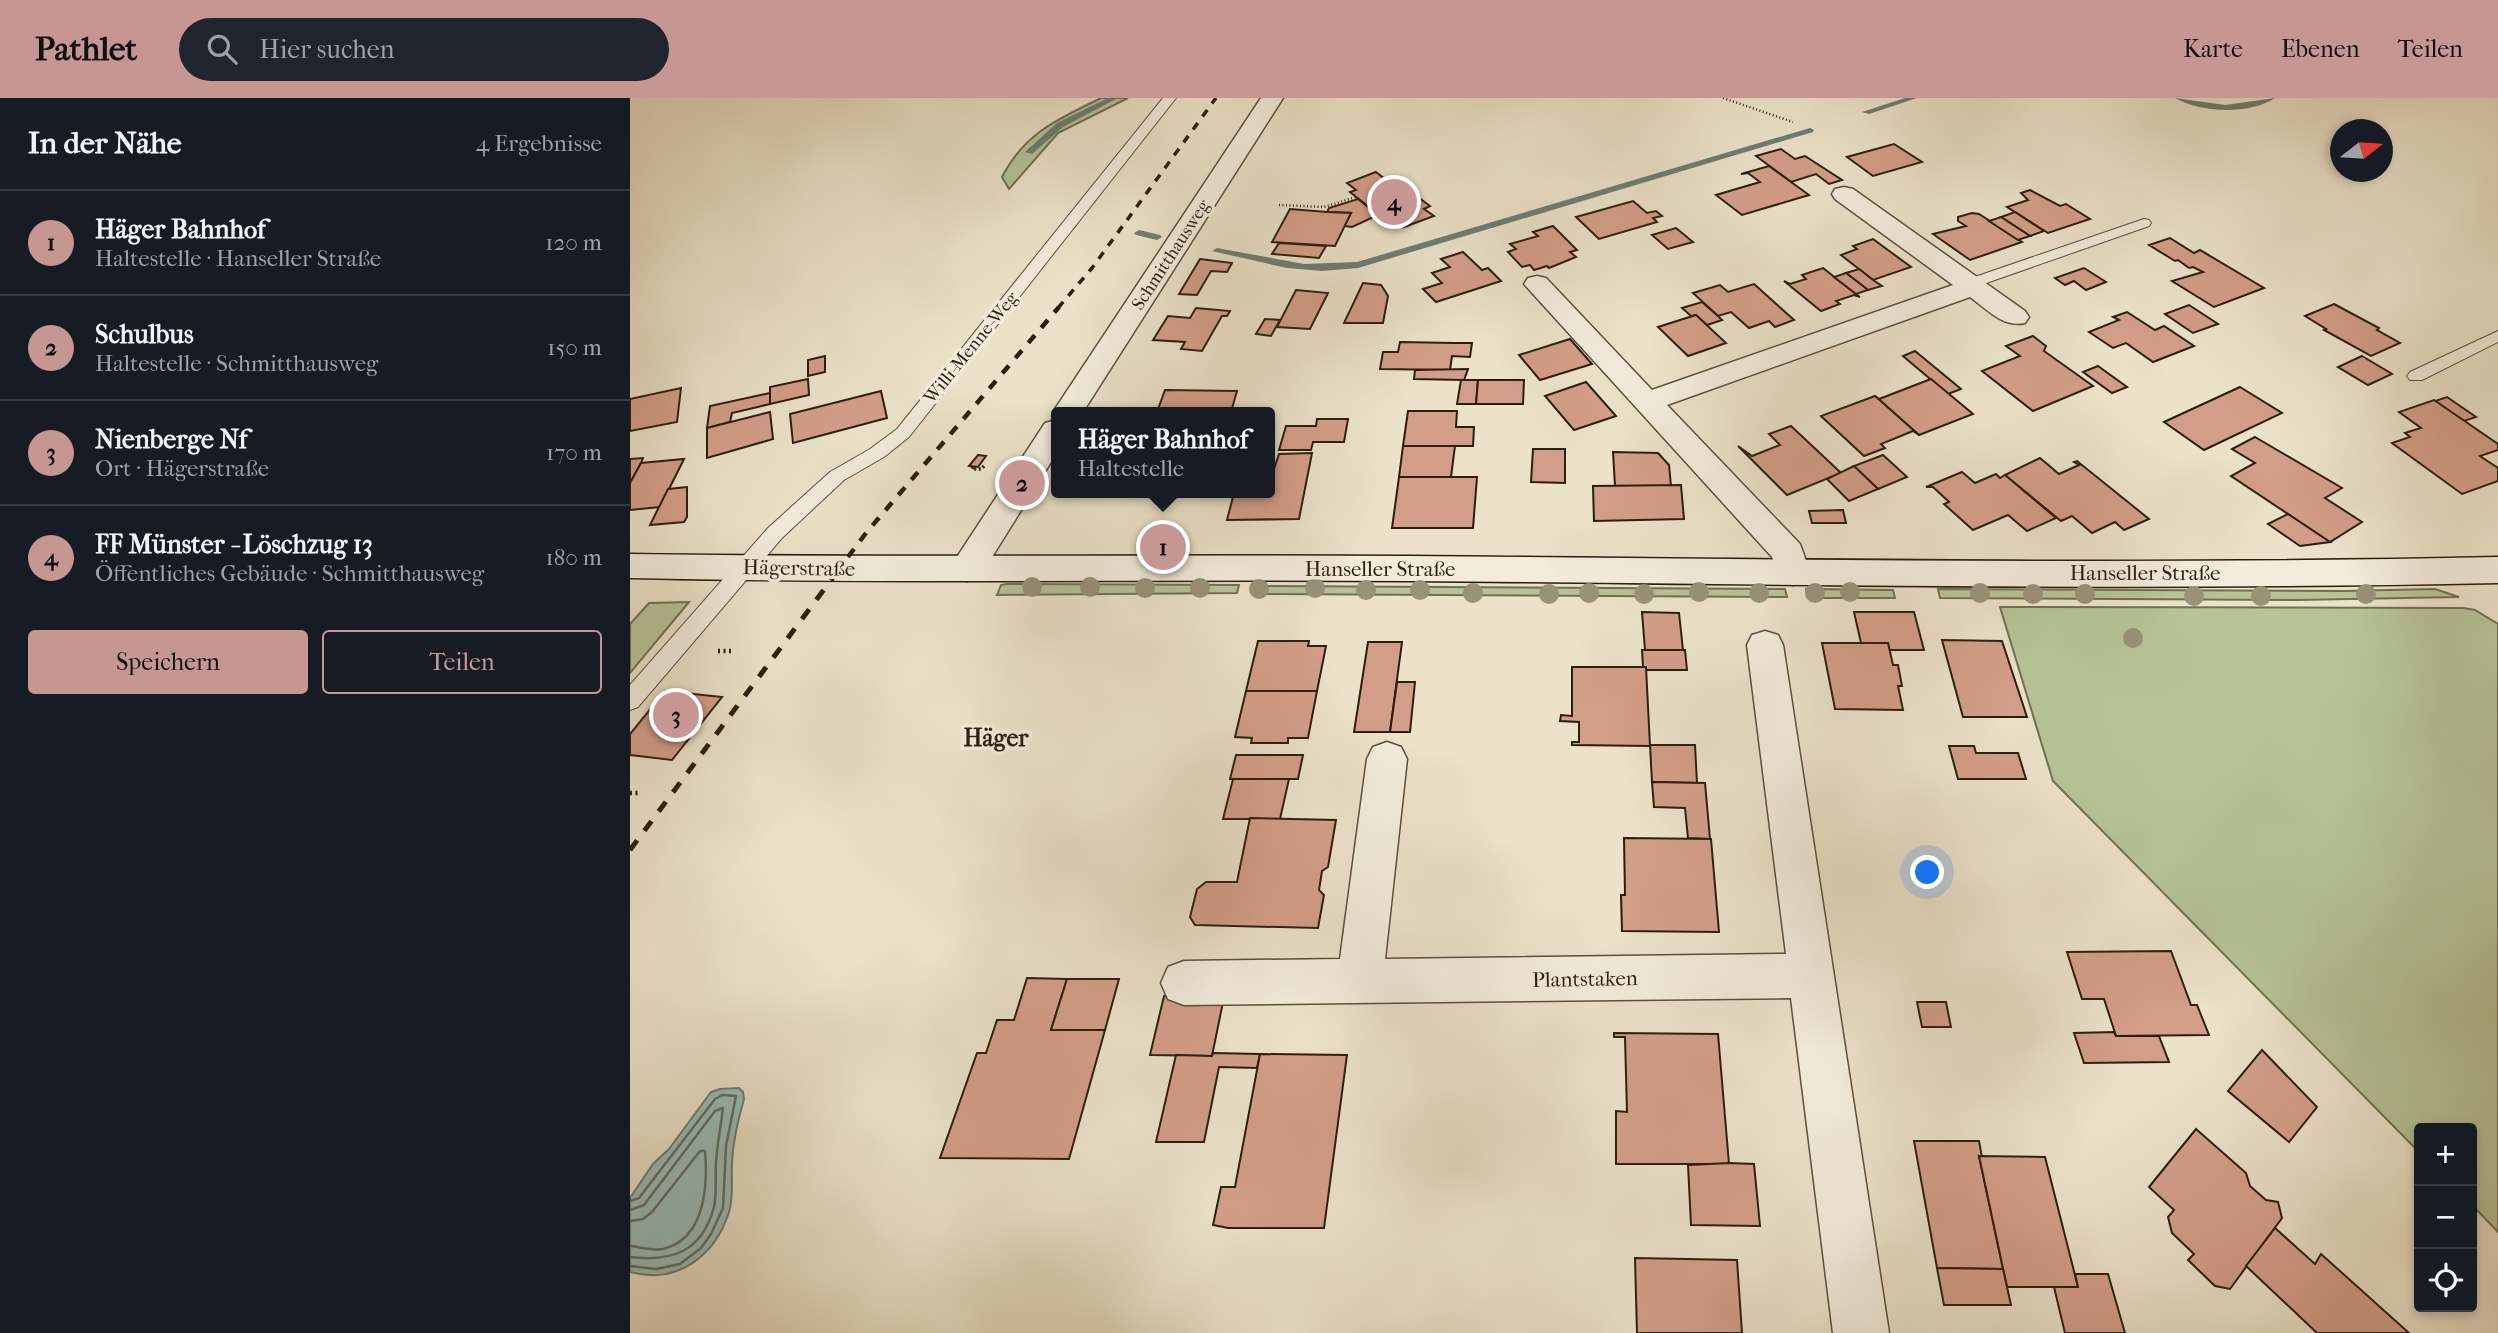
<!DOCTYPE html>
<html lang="de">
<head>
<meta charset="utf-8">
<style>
  :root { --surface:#171b24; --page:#20242c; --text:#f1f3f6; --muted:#9ea1a6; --line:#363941; --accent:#c59692 }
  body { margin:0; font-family:"IM FELL French Canon",serif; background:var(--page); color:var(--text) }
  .controls { position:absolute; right:21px; bottom:21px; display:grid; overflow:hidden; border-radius:7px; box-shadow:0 4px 10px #0003 }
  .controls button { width:63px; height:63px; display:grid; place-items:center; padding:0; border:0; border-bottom:2px solid var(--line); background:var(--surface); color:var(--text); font:35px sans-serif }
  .compass { position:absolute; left:1700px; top:21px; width:63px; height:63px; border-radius:50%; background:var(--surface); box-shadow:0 4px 10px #0003; rotate:73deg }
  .you { position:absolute; left:1298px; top:775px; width:24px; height:24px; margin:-18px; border:5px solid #fff; border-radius:50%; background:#1a73e8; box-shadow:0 0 0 10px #1a73e833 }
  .badge { display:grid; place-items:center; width:46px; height:46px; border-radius:50%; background:var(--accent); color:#111; font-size:23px; font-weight:700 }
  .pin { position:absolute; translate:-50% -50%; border:4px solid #fff; box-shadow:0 2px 7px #0006 }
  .popup { position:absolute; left:421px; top:309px; width:224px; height:91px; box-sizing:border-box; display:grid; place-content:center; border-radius:7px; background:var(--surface); filter:drop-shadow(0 2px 5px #0005); font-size:23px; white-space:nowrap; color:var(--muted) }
  .popup b { font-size:26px; color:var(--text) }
  .popup::after { content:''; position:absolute; left:50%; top:100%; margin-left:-14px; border:14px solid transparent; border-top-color:var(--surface) }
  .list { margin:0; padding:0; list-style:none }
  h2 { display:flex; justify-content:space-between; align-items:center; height:91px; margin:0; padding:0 28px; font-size:30px }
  h2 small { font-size:23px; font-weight:400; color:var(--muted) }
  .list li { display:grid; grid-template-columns:46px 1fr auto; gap:21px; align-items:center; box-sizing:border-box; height:105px; padding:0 28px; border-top:2px solid var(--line) }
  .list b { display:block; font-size:26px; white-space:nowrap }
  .list p { margin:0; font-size:23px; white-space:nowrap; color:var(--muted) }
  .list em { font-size:23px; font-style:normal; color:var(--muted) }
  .actions { display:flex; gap:14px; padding:21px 28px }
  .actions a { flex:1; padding:16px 0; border:2px solid var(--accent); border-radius:7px; text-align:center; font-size:24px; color:var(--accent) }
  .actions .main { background:var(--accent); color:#111 }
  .icon { flex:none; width:38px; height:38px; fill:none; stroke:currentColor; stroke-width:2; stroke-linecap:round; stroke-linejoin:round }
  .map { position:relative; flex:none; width:1868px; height:1235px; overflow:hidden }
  header { display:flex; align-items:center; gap:42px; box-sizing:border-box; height:98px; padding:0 35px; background:var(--accent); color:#111 }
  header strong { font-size:33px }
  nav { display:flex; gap:38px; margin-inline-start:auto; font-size:24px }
  .search { width:490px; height:63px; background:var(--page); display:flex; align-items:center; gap:18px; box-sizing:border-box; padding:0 24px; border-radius:38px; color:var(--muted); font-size:26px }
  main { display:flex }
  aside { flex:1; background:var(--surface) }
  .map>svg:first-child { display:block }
</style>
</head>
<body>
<header>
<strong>Pathlet</strong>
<div class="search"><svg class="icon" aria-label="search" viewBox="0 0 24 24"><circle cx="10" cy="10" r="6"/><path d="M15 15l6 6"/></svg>Hier suchen</div>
<nav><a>Karte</a><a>Ebenen</a><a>Teilen</a></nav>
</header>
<main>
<aside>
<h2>In der Nähe<small>4 Ergebnisse</small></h2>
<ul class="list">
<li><span class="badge">1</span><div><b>Häger Bahnhof</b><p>Haltestelle · Hanseller Straße</p></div><em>120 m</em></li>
<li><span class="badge">2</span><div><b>Schulbus</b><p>Haltestelle · Schmitthausweg</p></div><em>150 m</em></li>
<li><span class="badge">3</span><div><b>Nienberge Nf</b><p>Ort · Hägerstraße</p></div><em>170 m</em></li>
<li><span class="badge">4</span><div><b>FF Münster - Löschzug 13</b><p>Öffentliches Gebäude · Schmitthausweg</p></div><em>180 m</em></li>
</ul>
<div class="actions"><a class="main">Speichern</a><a>Teilen</a></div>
</aside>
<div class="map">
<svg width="1868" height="1235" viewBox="0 0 1868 1235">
  <rect width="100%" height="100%" fill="#ebe2c9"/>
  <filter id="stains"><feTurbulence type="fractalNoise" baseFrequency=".00286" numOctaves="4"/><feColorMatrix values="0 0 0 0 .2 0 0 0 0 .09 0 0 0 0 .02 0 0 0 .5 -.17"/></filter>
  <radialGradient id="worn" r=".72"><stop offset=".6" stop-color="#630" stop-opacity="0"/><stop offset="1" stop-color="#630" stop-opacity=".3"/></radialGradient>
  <g fill="#b6c398" stroke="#717054" stroke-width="2">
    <path d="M471 0H498L428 35 379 91 372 79C395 34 429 21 471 0Z"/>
    <polygon points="376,486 609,487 607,495 367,497 371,487"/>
    <polygon points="633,488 1155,491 1157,499 630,496"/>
    <polygon points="1176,491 1263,492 1265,500 1178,500"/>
    <polygon points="1308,491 1714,493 1805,491 1829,499 1667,502 1310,500"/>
    <polygon points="59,504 0,575 0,526 19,505"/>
    <polygon points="1370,509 1834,510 1845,512 1868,526 1868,1134 1842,1107 1842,1030 1789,1030 1789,1054 1423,683"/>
  </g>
  <path fill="#98bdb8" stroke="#6d7d74" stroke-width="2" d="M109 990 113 994 114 1001C108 1022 103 1043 102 1065 101 1081 104 1098 99 1114 85 1158 47 1187 0 1174V1100L23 1066 39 1051 81 994 90 991Z"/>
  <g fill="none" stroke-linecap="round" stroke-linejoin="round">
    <g stroke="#626e64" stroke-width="2.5">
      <polyline points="0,1103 9,1100 85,1001 92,997 106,998 96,1048 93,1110 81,1136 71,1150 50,1166 26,1171 0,1168"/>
      <path d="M0 1112 14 1107 85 1013 93 1010C91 1028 87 1046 86 1065 85 1079 87 1095 84 1109 72 1154 42 1164 0 1159"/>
      <path d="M0 1123 13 1121 22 1114 70 1053H75C78 1088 75 1141 33 1151 22 1153 11 1149 0 1148"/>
    </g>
    <g fill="#6d7d74" fill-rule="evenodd">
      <polygon points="478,0 488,0 433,29 402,56 395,54 427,25"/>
      <polygon points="1275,0 1287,0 1239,16 1232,14"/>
      <path d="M1545 0 1595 7 1645 0C1619 17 1572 15 1545 0Z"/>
      <polygon points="1180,30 1184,32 1183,34 728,170 692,173 657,170 582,153 587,150 674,166 727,164"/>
      <polygon points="509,132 530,137 532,139 527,142 506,137 504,135"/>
    </g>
  </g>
  <g fill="#d39e89" stroke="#2c1e0f" stroke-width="2">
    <polygon points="1264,46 1292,64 1243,78 1217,59"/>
    <polygon points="1151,51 1165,61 1175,58 1212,82 1199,86 1186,76 1161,84 1126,58"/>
    <polygon points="1139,68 1179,97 1112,117 1086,97 1130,84 1118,75 1111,76"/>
    <polygon points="746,74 755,81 761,79 800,108 794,111 804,118 774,129 765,122 758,124 720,94 726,92 717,85"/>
    <polygon points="1400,92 1430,108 1436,106 1460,121 1418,135 1377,109 1398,102 1391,95"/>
    <polygon points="728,101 748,117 722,129 714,128 721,115 697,114 699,110"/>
    <polygon points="1003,103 1017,115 1026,113 1032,118 1023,120 1027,124 969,141 946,119"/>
    <polygon points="660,111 697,114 721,115 705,148 642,144"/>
    <polygon points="1385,114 1414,133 1400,138 1371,119"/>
    <polygon points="1342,115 1349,116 1392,144 1340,162 1303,136 1336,128 1328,123 1328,119"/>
    <polygon points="1371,119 1400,138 1388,142 1359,123"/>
    <polygon points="923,128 947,152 940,154 946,159 919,170 917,168 904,172 900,167 892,169 878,154 886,151 880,146 908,138 903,134"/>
    <polygon points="1046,130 1063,144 1038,151 1022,137"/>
    <polygon points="1540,140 1564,155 1570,152 1634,190 1584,209 1542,183 1573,174 1563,169 1559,170 1548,162 1545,163 1519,147"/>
    <polygon points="1243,141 1281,169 1243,182 1211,157 1227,151 1223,148"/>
    <polygon points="649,145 696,148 689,160 642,156"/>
    <polygon points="833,154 852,172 858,170 871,183 806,204 793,191 812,185 802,175 820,169 811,161"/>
    <polygon points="570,161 602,165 597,174 581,173 567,197 549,196"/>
    <polygon points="1193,170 1226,196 1230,199 1224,197 1206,203 1210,206 1191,213 1154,183 1160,186 1176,181 1172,177"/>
    <polygon points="1454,170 1476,184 1456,192 1444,183 1435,187 1425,180"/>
    <polygon points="1229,171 1243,182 1252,188 1238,192 1216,175"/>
    <polygon points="1216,175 1238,192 1226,196 1204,179"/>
    <polygon points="733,185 751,187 758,198 753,225 714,225"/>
    <polygon points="1124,186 1164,222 1145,229 1139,223 1119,230 1101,214 1088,218 1063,195 1090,187 1098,194"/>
    <polygon points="666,192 698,195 680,231 647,229"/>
    <polygon points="1072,204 1088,218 1092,222 1077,227 1066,217 1061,218 1052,210"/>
    <polygon points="1704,206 1749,230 1747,232 1770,245 1741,258 1694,232 1696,231 1675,218"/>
    <polygon points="1559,207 1588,226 1563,235 1535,216"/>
    <polygon points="566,210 600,213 597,218 592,218 572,253 551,251 555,244 523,242 538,218 560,220"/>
    <polygon points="1497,214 1525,232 1534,228 1564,248 1523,264 1496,245 1483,250 1459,234 1489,222 1483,219"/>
    <polygon points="1066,217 1096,245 1058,258 1028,229"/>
    <polygon points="635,221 650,222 641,238 626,236"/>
    <polygon points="1403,238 1416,248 1414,253 1463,288 1403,313 1352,273 1390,258 1376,248"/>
    <polygon points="940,241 962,266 910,282 889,257"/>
    <polygon points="770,244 824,245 842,245 840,259 822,258 820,272 750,271 753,254 768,254"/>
    <polygon points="1285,253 1331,291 1318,296 1273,258"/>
    <polygon points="195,258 195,274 178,278 178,262"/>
    <polygon points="1732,258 1762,276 1738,287 1708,269"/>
    <polygon points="1468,268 1497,289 1482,295 1453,274"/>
    <polygon points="838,271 834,282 784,281 785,272"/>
    <polygon points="178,281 179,297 140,306 140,289"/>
    <polygon points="1301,281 1343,316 1289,337 1245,298 1249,301"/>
    <polygon points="831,282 848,282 846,306 827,306"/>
    <polygon points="848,282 894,282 893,306 846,306"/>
    <polygon points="956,284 986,318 944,332 915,298"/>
    <polygon points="1610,289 1652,315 1574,352 1534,324"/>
    <polygon points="51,290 47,324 0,333 0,301"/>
    <polygon points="535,292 607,293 601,314 527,314"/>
    <polygon points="251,293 257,320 163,345 160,316"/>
    <polygon points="140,295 140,306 102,315 100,324 77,330 80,308"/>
    <polygon points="1245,298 1289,337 1283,333 1251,346 1255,350 1234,358 1191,318"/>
    <polygon points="1817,299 1846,319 1834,323 1805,303"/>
    <polygon points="1804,302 1868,346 1868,352 1850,358 1868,370 1868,383 1832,396 1762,345 1780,339 1775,335 1791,330 1769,314"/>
    <polygon points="778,313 827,313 826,329 844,329 843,348 773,348"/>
    <polygon points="140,314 143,341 77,360 77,330"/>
    <polygon points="687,321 718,321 714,344 683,344 681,352 649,352 656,328 686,328"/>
    <polygon points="1161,328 1211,375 1157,397 1108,348 1122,358 1150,347 1139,336"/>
    <polygon points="1625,339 1712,390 1695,400 1732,424 1700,444 1601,378 1625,365 1602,351"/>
    <polygon points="773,348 825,348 821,379 769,379"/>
    <polygon points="903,351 935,351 935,385 901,384"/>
    <polygon points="983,354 1028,355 1039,367 1041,388 985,388"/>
    <polygon points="682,355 669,421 597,422 604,395 640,395 640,383 649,356"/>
    <polygon points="348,357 356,358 348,369 339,368"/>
    <polygon points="1253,357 1277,379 1248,391 1224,368"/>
    <polygon points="13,360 11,365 0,385 0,361"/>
    <polygon points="1410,360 1429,376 1449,367 1444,364 1447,363 1519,421 1494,432 1485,424 1462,435 1442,418 1431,423 1375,377"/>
    <polygon points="54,361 30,409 0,412 0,385 11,365"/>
    <polygon points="1224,368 1248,391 1219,403 1197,381"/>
    <polygon points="1332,374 1345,385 1366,376 1370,380 1375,377 1426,420 1397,433 1378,417 1343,432 1314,406 1319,404 1303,389 1296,389"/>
    <polygon points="769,379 847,379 843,430 762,430"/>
    <polygon points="1051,387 1054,421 964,423 963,388"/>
    <polygon points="57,389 57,419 54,424 20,427 38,391"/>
    <polygon points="1213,412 1216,425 1182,425 1179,413"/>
    <polygon points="1658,416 1700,444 1670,448 1638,426"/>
    <polygon points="1012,514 1049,515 1053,552 1015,552"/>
    <polygon points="1224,514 1284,514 1294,552 1259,552 1258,545 1231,545"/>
    <polygon points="1312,542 1372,543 1397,619 1333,619"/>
    <polygon points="628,543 679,543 678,548 696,548 687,593 616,593"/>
    <polygon points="738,544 772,544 760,634 724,634"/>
    <polygon points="1192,545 1258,545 1263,567 1268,567 1272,588 1268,588 1273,612 1205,611"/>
    <polygon points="1012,552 1055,552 1057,572 1016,572 1013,569"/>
    <polygon points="942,569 1016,569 1020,648 942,647 942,644 949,644 949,624 930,623 931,617 942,618"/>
    <polygon points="767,584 785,584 780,634 760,634"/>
    <polygon points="35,593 92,599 42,662 0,657 0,636"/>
    <polygon points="616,593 687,593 678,640 658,640 658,645 621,645 622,640 605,639"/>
    <polygon points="1020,647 1065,647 1067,685 1022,684"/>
    <polygon points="1319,648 1344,648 1346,655 1388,655 1396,681 1328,681"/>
    <polygon points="606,657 673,657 668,681 600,681"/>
    <polygon points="603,681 659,681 650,721 593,721"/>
    <polygon points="1022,684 1075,685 1080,741 1058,740 1055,710 1024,709"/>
    <polygon points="620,720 706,722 698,769 692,773 689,792 694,797 688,830 565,827 560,819 567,791 576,784 607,784"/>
    <polygon points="994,740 1081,741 1089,834 992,833 991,797 995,797"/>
    <polygon points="1541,853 1561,907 1567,907 1579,937 1486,938 1474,901 1452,901 1437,854"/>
    <polygon points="397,880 437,881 421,932 475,932 439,1061 310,1060 347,955 356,955 367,922 384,922"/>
    <polygon points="437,881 489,881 475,932 421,932"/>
    <polygon points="534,898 594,899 582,958 520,957"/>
    <polygon points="1287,904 1316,904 1321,929 1292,929"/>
    <polygon points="1484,934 1486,938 1529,938 1539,964 1454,965 1444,935"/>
    <polygon points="984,935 1088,936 1099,1066 986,1066 986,1013 997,1014 995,939 984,939"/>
    <polygon points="1632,952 1687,1009 1659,1044 1598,993"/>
    <polygon points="583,955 630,956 627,970 589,969 574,1044 526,1044 546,957 582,958"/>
    <polygon points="630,956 717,957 694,1130 598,1130 583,1127 591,1089 605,1089"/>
    <polygon points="1566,1031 1616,1075 1620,1088 1636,1102 1648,1104 1652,1120 1600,1191 1585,1188 1558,1162 1564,1156 1542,1135 1538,1119 1544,1112 1519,1089"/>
    <polygon points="1284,1043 1349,1043 1352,1059 1349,1058 1373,1171 1307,1170"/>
    <polygon points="1349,1058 1415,1059 1448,1189 1377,1189"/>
    <polygon points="1100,1065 1124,1066 1130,1128 1061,1127 1058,1067"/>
    <polygon points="1645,1130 1685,1166 1691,1156 1779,1235 1687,1235 1616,1168"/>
    <polygon points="1005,1160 1107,1162 1112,1235 1007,1235"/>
    <polygon points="1307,1170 1373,1171 1381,1207 1314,1207"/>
    <polygon points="1445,1176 1478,1176 1495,1235 1435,1235 1424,1189 1448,1189"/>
  </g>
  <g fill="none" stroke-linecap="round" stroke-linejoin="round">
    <g stroke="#5c4f3e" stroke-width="2">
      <g id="service">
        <polygon points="533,0 546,0 279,339 254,359 214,382 152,440 8,609 0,612 0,587 138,430 200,374 240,351 267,331"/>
        <polygon points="1514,121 1519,122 1521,125 1519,128 1345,189 1333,189 1331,186 1333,183"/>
        <polygon points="1868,233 1868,244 1792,282 1780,282 1777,278 1780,274"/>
      </g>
    </g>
    <g stroke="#5c4f3e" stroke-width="3">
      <g id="minor">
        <polygon points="631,0 653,0 453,314 426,314 426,319 423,314"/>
        <path d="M1214 89 1223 91 1395 213 1399 219 1395 225C1373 230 1357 211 1340 199L1037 307 1170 446 1180 474 1175 483 1163 487 1151 483 1142 459 894 186 898 180 907 178 916 180 1022 292 1323 187 1205 101 1202 96 1205 91Z"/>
        <polygon points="426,322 426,356 349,480 337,483 325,480 320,471 325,462 415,325"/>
        <polygon points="1135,533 1148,537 1153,547 1259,1235 1203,1235 1161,900 554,907 538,901 531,885 538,869 554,863 710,861 737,661 743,649 757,644 771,649 777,661 755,861 1156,856 1117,547 1122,537"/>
      </g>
    </g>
    <g stroke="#2c1e0f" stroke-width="3">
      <path id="secondary" d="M0 456C260 460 519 456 779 458 1142 461 1505 467 1868 459V485C1505 493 1142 486 779 483 519 481 260 486 0 480Z"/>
    </g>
    <g stroke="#2c1e0f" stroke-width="2.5" stroke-dasharray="1 2.5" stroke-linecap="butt">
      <polyline points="1093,0 1163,24"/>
      <polyline points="649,107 694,109 726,99"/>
    </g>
    <polyline stroke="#2c1e0f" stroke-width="3.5" stroke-dasharray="2 2.5" stroke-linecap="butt" points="343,369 342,371 351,371 354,368"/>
    <g stroke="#2c1e0f" stroke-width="4.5" stroke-dasharray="2 3.5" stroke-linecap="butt">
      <polyline points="88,553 101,553"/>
      <polyline points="0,695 9,695"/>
    </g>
    <use href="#service" fill="#f2ecdc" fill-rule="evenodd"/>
    <use href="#minor" fill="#f2ecdc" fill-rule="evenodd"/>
    <use href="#secondary" fill="#f2ecdc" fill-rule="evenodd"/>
    <polyline stroke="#2c1e0f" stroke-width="3.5" stroke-dasharray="8 8" stroke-linecap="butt" points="428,210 462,170 586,0"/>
    <polyline stroke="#2c1e0f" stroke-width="4.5" stroke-dasharray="10 10" stroke-linecap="butt" points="206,475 236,435 429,209"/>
    <polyline stroke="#2c1e0f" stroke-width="5" stroke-dasharray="12 12" stroke-linecap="butt" points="0,752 207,474"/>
  </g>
  <g fill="#989279">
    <circle cx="402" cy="489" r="10"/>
    <circle cx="460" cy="489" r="10"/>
    <circle cx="515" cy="490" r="10"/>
    <circle cx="570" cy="490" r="10"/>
    <circle cx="685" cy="490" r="10"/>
    <circle cx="629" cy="491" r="10"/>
    <circle cx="736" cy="492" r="10"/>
    <circle cx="790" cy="492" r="10"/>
    <circle cx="1069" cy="494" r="10"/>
    <circle cx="1220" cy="494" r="10"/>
    <circle cx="843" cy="495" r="10"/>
    <circle cx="959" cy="495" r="10"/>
    <circle cx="1129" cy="495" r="10"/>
    <circle cx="1185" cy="495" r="10"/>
    <circle cx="1350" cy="495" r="10"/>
    <circle cx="919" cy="496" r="10"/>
    <circle cx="1014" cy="496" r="10"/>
    <circle cx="1403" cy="496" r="10"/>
    <circle cx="1455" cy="496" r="10"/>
    <circle cx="1736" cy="496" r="10"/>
    <circle cx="1564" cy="498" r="10"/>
    <circle cx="1631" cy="498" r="10"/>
    <circle cx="1503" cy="540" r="10"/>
  </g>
  <g text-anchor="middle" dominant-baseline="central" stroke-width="7" stroke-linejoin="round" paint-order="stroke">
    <g font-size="18" fill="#2c1e0f" stroke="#f2ecdc">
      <text transform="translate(541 157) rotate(-57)">Schmitthausweg</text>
      <text transform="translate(341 250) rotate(-51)">Willi-Menne-Weg</text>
    </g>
    <g font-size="21" fill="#2c1e0f" stroke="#f2ecdc">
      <text transform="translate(169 470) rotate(1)">Hägerstraße</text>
      <text x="750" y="471">Hanseller Straße</text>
      <text x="1515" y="475">Hanseller Straße</text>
      <text transform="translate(955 881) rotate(-1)">Plantstaken</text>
    </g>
    <g font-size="24" font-weight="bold" fill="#2c1e0f" stroke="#f2ecdc">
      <text x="366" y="640">Häger</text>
    </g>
  </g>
  <rect width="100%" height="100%" filter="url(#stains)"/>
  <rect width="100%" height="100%" fill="url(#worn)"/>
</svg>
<div class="controls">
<button>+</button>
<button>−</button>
<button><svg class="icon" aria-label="locate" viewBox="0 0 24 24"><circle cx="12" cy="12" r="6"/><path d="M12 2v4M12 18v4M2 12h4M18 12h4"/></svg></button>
</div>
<svg class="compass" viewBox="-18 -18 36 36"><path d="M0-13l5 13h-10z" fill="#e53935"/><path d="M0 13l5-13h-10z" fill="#9ea1a6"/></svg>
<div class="you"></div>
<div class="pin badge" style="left:533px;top:449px">1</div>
<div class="popup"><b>Häger Bahnhof</b>Haltestelle</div>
<div class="pin badge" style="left:392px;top:385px">2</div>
<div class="pin badge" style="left:46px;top:617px">3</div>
<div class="pin badge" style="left:764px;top:104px">4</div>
</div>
</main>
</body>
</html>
